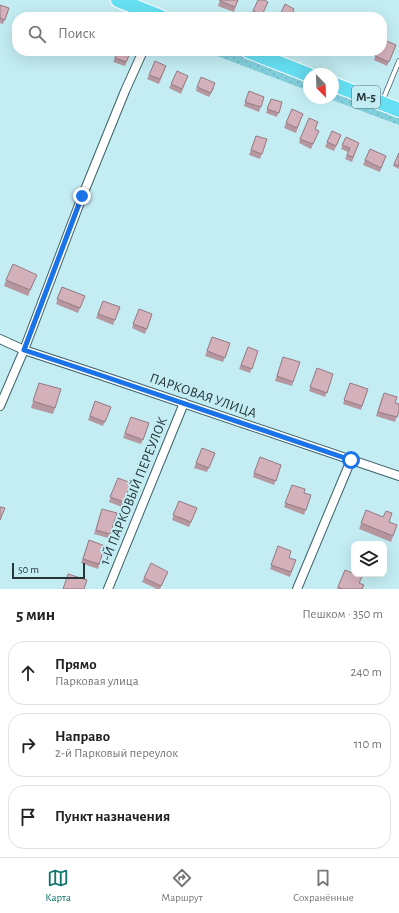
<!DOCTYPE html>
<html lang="ru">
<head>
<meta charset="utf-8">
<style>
  :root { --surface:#fff; --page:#f2f2f2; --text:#222; --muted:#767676; --line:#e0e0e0; --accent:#0f766e }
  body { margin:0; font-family:"Alegreya Sans",sans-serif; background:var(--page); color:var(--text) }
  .controls { position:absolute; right:12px; bottom:12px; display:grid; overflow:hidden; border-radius:8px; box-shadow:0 4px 16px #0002 }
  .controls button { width:36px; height:36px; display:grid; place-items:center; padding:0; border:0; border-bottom:1px solid var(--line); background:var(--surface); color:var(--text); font:20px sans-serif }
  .compass { position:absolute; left:303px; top:68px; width:36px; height:36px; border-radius:50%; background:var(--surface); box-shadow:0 4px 16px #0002; rotate:157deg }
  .scale { position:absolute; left:12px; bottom:10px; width:73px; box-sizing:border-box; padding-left:4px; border:2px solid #263639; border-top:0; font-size:11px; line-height:14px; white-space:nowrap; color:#263639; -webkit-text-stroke:3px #c3ecf3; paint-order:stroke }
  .stop { position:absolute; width:12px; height:12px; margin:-9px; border:3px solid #1a73e8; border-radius:50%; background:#fff }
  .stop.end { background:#1a73e8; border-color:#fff; box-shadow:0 1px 4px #0008 }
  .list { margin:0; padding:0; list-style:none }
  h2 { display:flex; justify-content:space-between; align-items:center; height:52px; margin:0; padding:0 16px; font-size:17px }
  h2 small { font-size:13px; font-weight:400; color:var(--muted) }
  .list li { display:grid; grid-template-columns:26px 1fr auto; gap:12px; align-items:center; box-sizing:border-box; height:64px; margin:0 8px 8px; padding:0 8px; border:1px solid var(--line); border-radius:16px }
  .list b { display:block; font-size:15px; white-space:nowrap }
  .list p { margin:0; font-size:13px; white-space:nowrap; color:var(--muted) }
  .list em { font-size:13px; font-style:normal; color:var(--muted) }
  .icon { flex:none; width:22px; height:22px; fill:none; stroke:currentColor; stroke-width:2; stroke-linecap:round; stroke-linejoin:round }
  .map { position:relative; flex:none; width:399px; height:589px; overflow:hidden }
  .search { position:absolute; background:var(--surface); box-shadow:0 4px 16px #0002; left:12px; right:12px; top:12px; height:44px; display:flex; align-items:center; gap:10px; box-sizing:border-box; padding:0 14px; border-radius:16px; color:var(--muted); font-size:15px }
  .sheet { height:268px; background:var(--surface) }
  nav { display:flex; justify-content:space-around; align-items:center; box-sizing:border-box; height:56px; border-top:1px solid var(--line); background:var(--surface); font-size:11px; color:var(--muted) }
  nav a { display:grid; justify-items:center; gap:2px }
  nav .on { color:var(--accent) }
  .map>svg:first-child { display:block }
</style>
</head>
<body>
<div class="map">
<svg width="399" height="589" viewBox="0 0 399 589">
  <defs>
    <pattern id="green-dots" width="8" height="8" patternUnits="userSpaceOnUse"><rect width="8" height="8" fill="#82cfdc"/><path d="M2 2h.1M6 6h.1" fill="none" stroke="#70b2be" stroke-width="1.8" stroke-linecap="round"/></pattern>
  </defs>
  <rect width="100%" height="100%" fill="#c3ecf3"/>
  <g fill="url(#green-dots)">
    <polygon points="204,51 230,51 309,81 309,91"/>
    <polygon points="333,90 399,116 399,125 327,98 333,98"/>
  </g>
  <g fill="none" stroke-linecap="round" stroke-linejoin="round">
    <g stroke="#3c6067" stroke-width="5.5">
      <polyline id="lane" points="382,102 399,61"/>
    </g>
    <g stroke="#3c6067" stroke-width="10">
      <g id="street">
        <polyline points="0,339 24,350 100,375 399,476"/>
        <polyline points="0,406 24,350 82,197 125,91 143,51"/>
        <polyline points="108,589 184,403"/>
        <polyline points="297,589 351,460"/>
      </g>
    </g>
    <g stroke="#fff" stroke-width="16">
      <g id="highway">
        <polyline points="118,0 161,17"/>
        <polyline points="248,51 309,75"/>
        <polyline points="333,84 399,110"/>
      </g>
    </g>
    <use href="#lane" stroke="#fff" stroke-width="4"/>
    <use href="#street" stroke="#fff" stroke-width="8"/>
    <use href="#highway" stroke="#65dff3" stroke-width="14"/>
  </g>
  <g fill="#b697a0">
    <polygon points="220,0 238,0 234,12 218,6"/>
    <polygon points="0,5 9,8 3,24 0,23"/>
    <polygon points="266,6 261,17 254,17 251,16 253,11"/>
    <polygon points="396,45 387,66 374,60 377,51"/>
    <polygon points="89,51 101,51 99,56"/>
    <polygon points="118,51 131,51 125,66 113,62"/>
    <polygon points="339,51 355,51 353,56"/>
    <polygon points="166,66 159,84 147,79 149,75"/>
    <polygon points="188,76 181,94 169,88 171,84"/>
    <polygon points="197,87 214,88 209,97 196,91"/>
    <polygon points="249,91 264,97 259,112 244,106"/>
    <polygon points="271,99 282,102 277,117 266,113"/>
    <polygon points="292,109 303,114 296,133 284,128"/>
    <polygon points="315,129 319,131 311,149 299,143 300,139"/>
    <polygon points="332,131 341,135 334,151 325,147"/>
    <polygon points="256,136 267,139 260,159 249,155"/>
    <polygon points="346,137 359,143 352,162 345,159 348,152 341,149"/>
    <polygon points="399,153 399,169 393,166"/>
    <polygon points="386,156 380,172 363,165 365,160"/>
    <polygon points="37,275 28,296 4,286 6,280"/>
    <polygon points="62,287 85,296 78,313 56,304"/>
    <polygon points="103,301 120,307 113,325 96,318"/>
    <polygon points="139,309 152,314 145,334 132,328"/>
    <polygon points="212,337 230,343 223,362 205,356"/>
    <polygon points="248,347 258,351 250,373 239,369"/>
    <polygon points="283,357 293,382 292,386 275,381"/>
    <polygon points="317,368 333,374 325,397 309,391"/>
    <polygon points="39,383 55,408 53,414 31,408"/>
    <polygon points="350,383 368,389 361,410 343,404"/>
    <polygon points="382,397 395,403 399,411 395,422 376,416"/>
    <polygon points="95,401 111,407 103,426 88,420"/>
    <polygon points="131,417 149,423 141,444 123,438"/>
    <polygon points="202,448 215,453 207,472 194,468"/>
    <polygon points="260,457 281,465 274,485 253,477"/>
    <polygon points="118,478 131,483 122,507 109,502"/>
    <polygon points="292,485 304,493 311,495 304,515 284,507"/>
    <polygon points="179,501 197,508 189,527 172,520"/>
    <polygon points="102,509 117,513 108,538 94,534"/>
    <polygon points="366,510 389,522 397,525 391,542 359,529"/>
    <polygon points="89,540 105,546 98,569 81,563"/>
    <polygon points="278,546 289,558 296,560 290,577 270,569"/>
    <polygon points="345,570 359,583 363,589 337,589"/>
    <polygon points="166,576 160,589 157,589 142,582 144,578"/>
  </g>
  <g fill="#d4b0ba" stroke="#947b82">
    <polygon points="220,0 238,0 235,7 220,1"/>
    <polygon points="258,0 264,0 268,2 262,15 253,11"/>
    <polygon points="285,4 294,9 291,17 279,17"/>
    <polygon points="0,5 9,8 5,20 0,18"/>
    <polygon points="382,39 396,45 389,62 375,56 377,51 382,51"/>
    <polygon points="118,51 131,51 126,62 115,58"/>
    <polygon points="155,61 166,66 160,79 149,75"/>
    <polygon points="177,71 188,76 182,89 171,84"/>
    <polygon points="201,77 215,83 211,93 197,87"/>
    <polygon points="249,91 264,97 261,107 245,102"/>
    <polygon points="271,99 282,102 279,113 267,109"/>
    <polygon points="292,109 303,114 297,128 286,123"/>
    <polygon points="309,118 318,122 315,129 319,131 313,144 300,139"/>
    <polygon points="332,131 341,135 336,146 327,142"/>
    <polygon points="256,136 267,139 262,154 251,150"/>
    <polygon points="346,137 359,143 353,157 347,155 350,148 342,145"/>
    <polygon points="370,149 386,156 381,168 365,160"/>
    <polygon points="399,153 399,166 394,164"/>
    <polygon points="13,264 37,275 30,290 6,280"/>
    <polygon points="62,287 85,296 80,308 57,299"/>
    <polygon points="103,301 120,307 115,320 98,314"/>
    <polygon points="139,309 152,314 147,329 133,324"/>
    <polygon points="212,337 230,343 225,358 207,351"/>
    <polygon points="248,347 258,351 252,369 241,365"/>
    <polygon points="283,357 300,362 293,382 277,376"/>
    <polygon points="317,368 333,374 327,393 310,387"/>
    <polygon points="39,383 61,389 55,408 33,401"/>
    <polygon points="350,383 368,389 362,406 344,400"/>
    <polygon points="384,393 397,397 395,403 399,404 399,411 397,417 378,412"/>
    <polygon points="95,401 111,407 105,422 90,416"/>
    <polygon points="131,417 149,423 143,440 125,433"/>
    <polygon points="202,448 215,453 209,468 196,463"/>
    <polygon points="260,457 281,465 276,481 254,473"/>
    <polygon points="118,478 131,483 124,502 110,497"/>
    <polygon points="292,485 305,489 304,493 311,495 306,510 285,503"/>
    <polygon points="179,501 197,508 191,522 173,515"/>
    <polygon points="0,507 5,508 0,520"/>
    <polygon points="102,509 117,513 110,534 96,530"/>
    <polygon points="366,510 383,517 386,511 392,513 389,522 397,525 393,536 361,523"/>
    <polygon points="89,540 105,546 99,564 83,559"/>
    <polygon points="278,546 291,551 289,558 296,560 291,572 271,565"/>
    <polygon points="151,563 168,572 161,586 144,578"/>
    <polygon points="345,570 362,577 359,583 364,585 362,589 343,589 338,587"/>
    <polygon points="68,574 87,580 84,589 63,589"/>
  </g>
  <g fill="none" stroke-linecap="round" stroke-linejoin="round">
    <polyline stroke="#1a73e8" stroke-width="5" points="82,196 24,350 100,375 351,460"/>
  </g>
  <g text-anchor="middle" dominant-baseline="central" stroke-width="4" stroke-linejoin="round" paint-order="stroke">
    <rect fill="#c3ecf3" stroke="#556d71" stroke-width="1" x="352" y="86" width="28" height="22" rx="3"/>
    <g font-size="13" font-weight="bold" fill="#263639">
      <text x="366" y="97">М-5</text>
    </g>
    <g font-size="14" fill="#263639" stroke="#c3ecf3">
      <text transform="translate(203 396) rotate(19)">ПАРКОВАЯ УЛИЦА</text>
      <text transform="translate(134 491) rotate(-68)">1-Й ПАРКОВЫЙ ПЕРЕУЛОК</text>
    </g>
  </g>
</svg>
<div class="controls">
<button><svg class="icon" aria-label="layers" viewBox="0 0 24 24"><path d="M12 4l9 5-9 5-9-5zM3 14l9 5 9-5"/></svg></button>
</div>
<svg class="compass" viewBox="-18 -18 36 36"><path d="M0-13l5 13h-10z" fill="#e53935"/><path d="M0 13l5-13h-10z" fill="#767676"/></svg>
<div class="scale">50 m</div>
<div class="stop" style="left:351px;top:460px"></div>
<div class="stop end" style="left:82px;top:196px"></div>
<div class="search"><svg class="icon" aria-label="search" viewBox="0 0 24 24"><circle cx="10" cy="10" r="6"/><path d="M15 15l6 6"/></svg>Поиск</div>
</div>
<section class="sheet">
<h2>5 мин<small>Пешком · 350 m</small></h2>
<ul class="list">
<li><svg class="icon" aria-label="ahead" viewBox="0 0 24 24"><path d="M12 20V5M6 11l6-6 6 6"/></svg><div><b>Прямо</b><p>Парковая улица</p></div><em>240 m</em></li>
<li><svg class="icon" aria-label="right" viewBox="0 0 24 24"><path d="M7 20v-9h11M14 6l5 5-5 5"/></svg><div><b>Направо</b><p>2-й Парковый переулок</p></div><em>110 m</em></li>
<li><svg class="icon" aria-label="arrive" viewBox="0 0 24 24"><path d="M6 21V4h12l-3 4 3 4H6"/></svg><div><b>Пункт назначения</b></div></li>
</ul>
</section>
<nav>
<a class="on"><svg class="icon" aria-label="map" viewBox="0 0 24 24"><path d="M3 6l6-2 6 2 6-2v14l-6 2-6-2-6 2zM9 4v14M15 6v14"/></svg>Карта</a>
<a><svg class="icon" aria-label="directions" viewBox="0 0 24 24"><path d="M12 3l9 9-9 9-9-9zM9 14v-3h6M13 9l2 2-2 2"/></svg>Маршрут</a>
<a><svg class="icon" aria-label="saved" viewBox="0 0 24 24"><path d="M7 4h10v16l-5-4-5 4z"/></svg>Сохранённые</a>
</nav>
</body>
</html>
